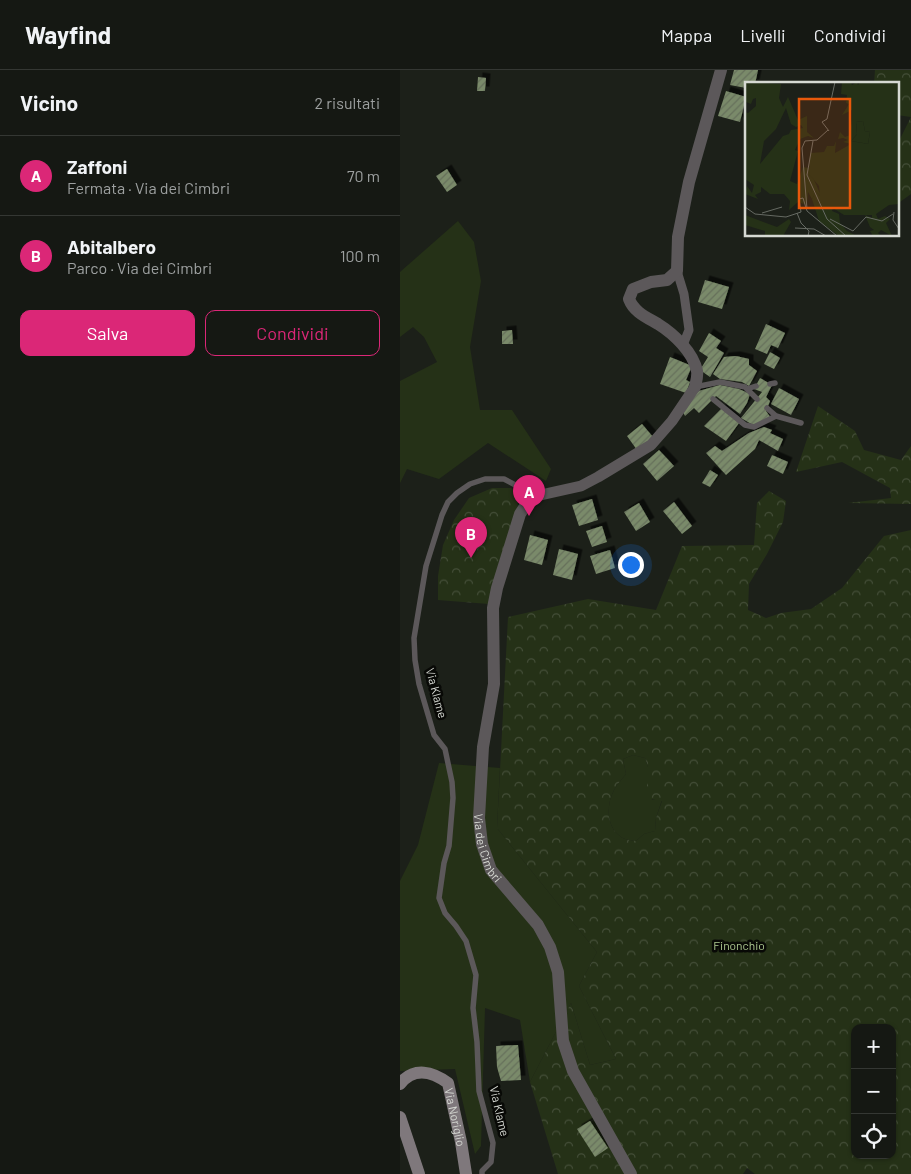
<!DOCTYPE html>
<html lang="it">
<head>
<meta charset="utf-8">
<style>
  :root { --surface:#151813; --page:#222521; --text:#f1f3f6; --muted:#9da0a0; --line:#343733; --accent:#db2777 }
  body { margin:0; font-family:Barlow,sans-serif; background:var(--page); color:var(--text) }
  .controls { position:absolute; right:15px; bottom:15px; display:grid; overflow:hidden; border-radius:10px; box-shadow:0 1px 4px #0004 }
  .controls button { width:45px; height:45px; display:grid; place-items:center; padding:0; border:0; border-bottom:1px solid var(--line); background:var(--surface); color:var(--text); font:25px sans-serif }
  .you { position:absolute; left:230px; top:494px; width:18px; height:18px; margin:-12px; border:4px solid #fff; border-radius:50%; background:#1a73e8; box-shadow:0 0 0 8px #1a73e833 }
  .badge { display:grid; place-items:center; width:32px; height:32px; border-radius:50%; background:var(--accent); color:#fff; font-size:16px; font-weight:700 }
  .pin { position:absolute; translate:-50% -41px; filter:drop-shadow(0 1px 2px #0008) }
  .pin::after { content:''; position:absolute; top:26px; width:18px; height:15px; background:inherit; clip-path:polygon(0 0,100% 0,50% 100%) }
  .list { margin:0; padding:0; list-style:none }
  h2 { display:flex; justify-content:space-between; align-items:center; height:65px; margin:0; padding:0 20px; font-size:21px }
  h2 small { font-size:16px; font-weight:400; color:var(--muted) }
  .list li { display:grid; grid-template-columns:32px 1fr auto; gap:15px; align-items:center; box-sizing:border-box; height:80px; padding:0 20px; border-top:1px solid var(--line) }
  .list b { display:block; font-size:19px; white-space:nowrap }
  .list p { margin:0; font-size:16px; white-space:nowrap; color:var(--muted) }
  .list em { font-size:16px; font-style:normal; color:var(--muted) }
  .actions { display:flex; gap:10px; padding:15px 20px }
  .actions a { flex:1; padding:11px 0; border:1px solid var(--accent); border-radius:10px; text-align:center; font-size:18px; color:var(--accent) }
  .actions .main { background:var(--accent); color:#fff }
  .icon { flex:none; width:28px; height:28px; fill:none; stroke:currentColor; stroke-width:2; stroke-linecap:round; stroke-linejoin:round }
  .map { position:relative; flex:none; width:511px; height:1104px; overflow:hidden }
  header { display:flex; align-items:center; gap:30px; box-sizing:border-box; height:70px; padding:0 25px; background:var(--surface); border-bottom:1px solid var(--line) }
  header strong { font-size:24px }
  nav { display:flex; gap:28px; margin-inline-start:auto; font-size:18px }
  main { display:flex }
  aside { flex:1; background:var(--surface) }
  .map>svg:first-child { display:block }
</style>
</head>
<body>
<header>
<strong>Wayfind</strong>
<nav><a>Mappa</a><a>Livelli</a><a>Condividi</a></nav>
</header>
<main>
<aside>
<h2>Vicino<small>2 risultati</small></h2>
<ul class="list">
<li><span class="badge">A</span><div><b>Zaffoni</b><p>Fermata · Via dei Cimbri</p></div><em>70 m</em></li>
<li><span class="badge">B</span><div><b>Abitalbero</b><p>Parco · Via dei Cimbri</p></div><em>100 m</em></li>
</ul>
<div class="actions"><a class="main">Salva</a><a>Condividi</a></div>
</aside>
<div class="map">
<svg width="511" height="1104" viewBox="0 0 511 1104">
  <defs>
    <pattern id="forest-crowns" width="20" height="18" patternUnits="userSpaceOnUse" patternTransform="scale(1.25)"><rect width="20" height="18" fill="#253117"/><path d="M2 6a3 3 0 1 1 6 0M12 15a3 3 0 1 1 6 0" fill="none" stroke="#444e38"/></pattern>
    <pattern id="building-hatch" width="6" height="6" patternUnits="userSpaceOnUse" patternTransform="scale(1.25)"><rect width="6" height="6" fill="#7a8a6a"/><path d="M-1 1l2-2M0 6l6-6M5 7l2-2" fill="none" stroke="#66705b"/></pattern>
    <filter id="shadow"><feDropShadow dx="4.5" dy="-4.5" stdDeviation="0" flood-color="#0009"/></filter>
  </defs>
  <rect width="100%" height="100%" fill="#1c2019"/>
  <g fill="#253117">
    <polygon points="58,151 74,172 81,211 70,277 80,340 112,340 151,399 146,411 88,373 39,409 7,399 0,413 0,311 37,292 24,267 13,257 0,267 0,202"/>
    <path d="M233 685 245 688 248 697 252 730H262L256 748 255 761 244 764 236 771C231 770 225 770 221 767 206 757 206 735 214 720 217 714 222 709 226 704L223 689Z"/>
    <polygon points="39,693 100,698 97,758 197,882 179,916 216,989 190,995 171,933 130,1012 120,950 85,938 81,1076 75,1084 55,999 0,1001 0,811 18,775"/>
  </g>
  <g fill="url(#forest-crowns)" fill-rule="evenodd">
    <polygon points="475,0 511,0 511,124 497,134 497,75 511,47 497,45 497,14 474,14"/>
    <polygon points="418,336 455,361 464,380 501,390 511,376 511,434 448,433 491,428 490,418 442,392 396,402"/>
    <polygon points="92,418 111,418 114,420 118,435 89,534 38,530 38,506 43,475 54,450 69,428"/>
    <path d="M369 421 386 431 383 452 367 484 349 514 348 540 366 548 381 543 411 539 442 518 484 466 511 460V1104H355L347 1098 343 1104H158L130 1012 171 933 190 995 216 989 179 916 197 882 97 758 108 547 188 529 256 540 282 476 354 475 357 433ZM233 685 245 688 248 697 247 717 237 727 262 731 256 748 255 761 244 764 236 771C231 770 225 770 221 767 206 757 206 735 214 720 217 714 222 709 226 704L223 689ZM455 958H492V1085H455Z"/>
  </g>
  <g fill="url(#building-hatch)" filter="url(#shadow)">
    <polygon points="334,0 358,0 355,14 346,14 346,18 330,15"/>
    <polygon points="78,7 86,8 85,21 77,21"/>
    <polygon points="326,21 346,27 340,52 318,46"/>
    <polygon points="47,99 57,115 47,122 36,106"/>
    <polygon points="305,210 329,217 322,239 298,232"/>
    <polygon points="366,254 385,263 378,278 371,275 367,284 355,279"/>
    <polygon points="112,260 113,274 102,274 102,261"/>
    <polygon points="309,263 321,271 316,278 324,283 310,307 300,300 308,287 299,281"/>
    <polygon points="370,282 380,288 374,299 364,294"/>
    <polygon points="336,286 349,289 349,295 357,301 349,316 342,312 320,309 313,304 324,287"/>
    <polygon points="270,287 292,296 286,310 290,312 286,323 260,314"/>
    <polygon points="360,308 372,315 366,327 370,331 366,341 371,348 353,355 341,348 362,322 354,319"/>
    <polygon points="320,315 339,319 350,324 347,333 340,344 316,326 299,343 294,338 285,346 282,340 295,322"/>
    <polygon points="379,318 399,329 391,345 371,334"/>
    <polygon points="322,338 339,353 326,371 304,356"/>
    <polygon points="242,354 253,367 237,380 227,366"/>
    <polygon points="364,357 372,360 370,363 383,369 378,381 359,370 355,379 326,405 306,383 315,376 322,381 349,363"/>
    <polygon points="259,380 274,396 257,411 243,394"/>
    <polygon points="372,385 388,392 383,404 367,396"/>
    <polygon points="310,400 318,405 310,417 302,413"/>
    <polygon points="192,429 198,450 179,456 172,435"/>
    <polygon points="274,432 292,456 282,464 263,441"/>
    <polygon points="239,433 250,452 236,461 224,442"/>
    <polygon points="202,456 207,472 192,477 186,461"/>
    <polygon points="130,465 148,470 142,495 124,490"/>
    <polygon points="159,479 178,484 172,510 153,505"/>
    <polygon points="210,480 215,498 196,504 190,486"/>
    <polygon points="118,975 121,1010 101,1011 97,997 96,976"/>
    <polygon points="190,1051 208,1078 195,1087 177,1059"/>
  </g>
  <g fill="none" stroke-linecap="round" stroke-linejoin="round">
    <g stroke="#5c585a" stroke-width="5.5">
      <polyline points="370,314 375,313"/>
      <polyline points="295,317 320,312 345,317 357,329"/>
      <polyline points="347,319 356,316"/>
      <polyline points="313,329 345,355 354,357 376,346"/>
      <polyline points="367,338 376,346 401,353"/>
      <polyline points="82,1104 82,1101 91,1092 93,1073 79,1021 77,972 73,938 76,905 66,871 56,856 45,843 39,828 44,793 49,776 53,728 52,712 45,679 34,665 19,614 15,590 14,568 26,496 42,445 48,432 57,423 70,414 85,409 104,409 136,426"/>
    </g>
    <polyline stroke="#5c585a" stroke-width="9" points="277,201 284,224 289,260 283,275"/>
    <polyline stroke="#5c585a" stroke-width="11" points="136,426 181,416 198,407 251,375 272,351 295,317"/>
    <g stroke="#5c585a" stroke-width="12">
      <path d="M295 317C296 312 298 306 297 301 293 282 274 264 258 254 246 247 234 242 229 229L233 219 251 212 267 210 277 201 278 167 289 112 321 0"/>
      <path id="s1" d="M136 426 129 430 120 444 97 518 93 538 94 614 83 677 79 748 82 774 91 800 138 855 150 877 158 902 163 971 173 1001 231 1104"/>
    </g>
    <g stroke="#7f787c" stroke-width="12">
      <path id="s2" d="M0 1014C14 996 33 1002 48 1013L61 1072 66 1104"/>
      <polyline points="0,1047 19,1104"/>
    </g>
  </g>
  <g text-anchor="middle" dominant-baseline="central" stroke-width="5" stroke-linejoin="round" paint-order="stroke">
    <g font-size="12" fill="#d6d9d3" stroke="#080906">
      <text transform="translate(37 623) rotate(75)">Via Klame</text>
      <text stroke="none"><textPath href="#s1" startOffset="365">Via dei Cimbri</textPath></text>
      <text transform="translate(100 1041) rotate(77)">Via Klame</text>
      <text stroke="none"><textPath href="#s2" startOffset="89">Via Noriglio</textPath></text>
    </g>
    <g font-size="12" fill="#afca92" stroke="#080906">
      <text x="339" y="875">Finonchio</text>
    </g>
  </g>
  <g transform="translate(345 12)">
    <rect width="154" height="154" fill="#1c2019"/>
    <path d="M0 0 36 2 34 16 38 25 43 15 53 38 62 34V50L69 56 63 54 55 57 50 68 53 69 45 99 52 102 58 85 64 86 76 114 71 110 67 117 63 110 62 123 53 120 44 128 45 119 39 112H25L16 105V110L10 113 13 117 0 112 2 104 7 111 9 103 0 97V30L3 31 11 24V16L8 17 6 22 1 20 0 29ZM41 26 46 42 51 45 56 43 58 46 46 48 44 52 38 54 15 82 19 59 31 47ZM118 39 120 49 125 50 123 62 106 59 112 52 111 40Z" fill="#253117" fill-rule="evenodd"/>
    <path d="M97 0H106L107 3 112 0 113 3 115 0H154V122L144 123 131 132 133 137 140 134 145 137 141 141 147 154 136 148 133 151 136 154H128L125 149 129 148 125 145 120 133 127 136V133H99L88 126 87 129 94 132 95 141 102 149 112 154H94L74 139 67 117 71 109 75 114 74 104 64 92 65 71 79 70 82 64H89L91 59 90 71 106 62 98 60 103 58 98 56 93 57 95 50 100 55 105 53 107 36V28L97 33 104 22 101 21 102 13 96 12ZM118 39 120 49 125 50 123 62 106 59 112 52 111 40ZM0 133 32 145 44 137 46 140 38 154H20V149L0 143Z" fill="#253117" fill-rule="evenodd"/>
    <path fill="none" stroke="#666a63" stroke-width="1" d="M84 49 77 40 82 37 90 0M68 59 62 93 82 137 101 154M0 125 10 132 41 135 56 130 54 117 58 116 62 129 92 154M62 127 57 66 60 59 72 58 83 48M149 130 148 138 154 147M17 131 37 125M52 131 56 141 64 149 63 154M85 137 108 149 121 135 137 139 148 132M50 146 69 147 81 154"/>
    <path fill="#e8590c" fill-opacity="0.15" stroke="#e8590c" stroke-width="2.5" d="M54 17H105V126H54Z"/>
    <rect width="154" height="154" fill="none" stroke="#d6d9d3" stroke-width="2.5"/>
  </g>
</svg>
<div class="controls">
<button>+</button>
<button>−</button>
<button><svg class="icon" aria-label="locate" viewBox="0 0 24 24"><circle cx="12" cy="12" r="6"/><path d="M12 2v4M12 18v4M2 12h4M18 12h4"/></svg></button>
</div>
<div class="you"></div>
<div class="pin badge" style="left:129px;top:446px">A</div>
<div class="pin badge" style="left:71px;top:488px">B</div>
</div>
</main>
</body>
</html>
